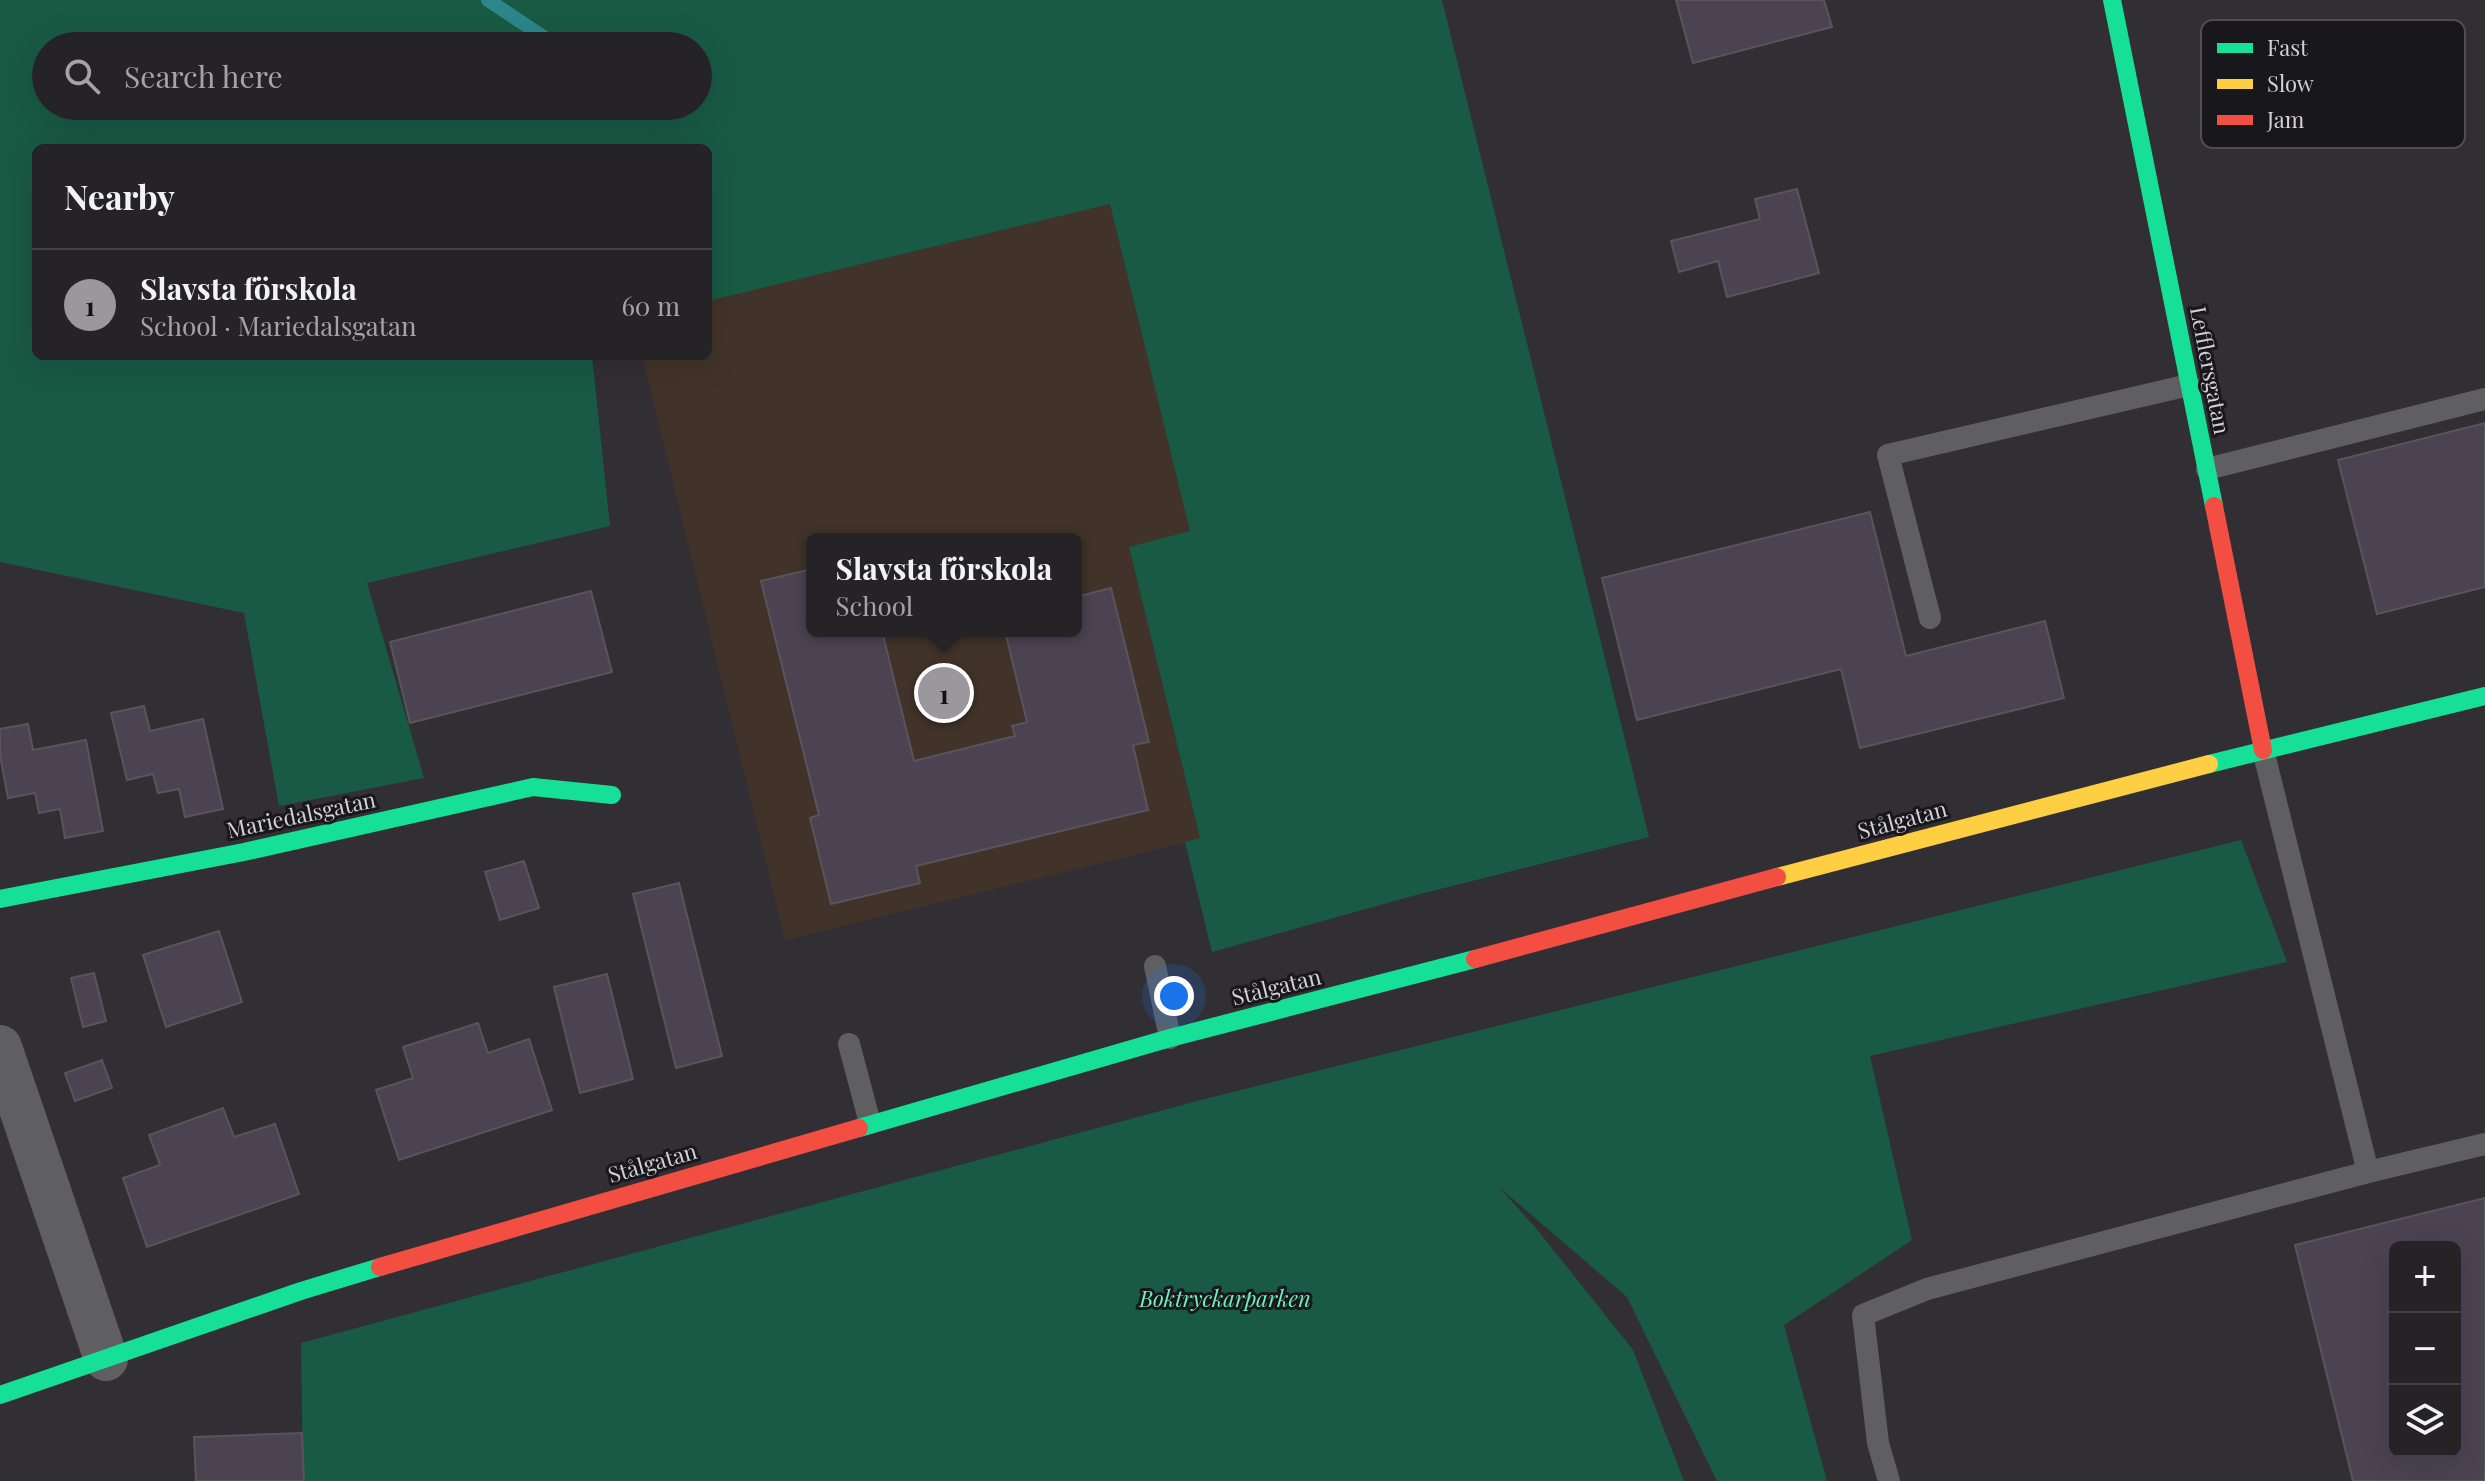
<!DOCTYPE html>
<html lang="en">
<head>
<meta charset="utf-8">
<style>
  :root { --surface:#262327; --page:#2e2b2f; --text:#f1f3f6; --muted:#a4a4a7; --line:#424044; --accent:#9b989d }
  body { margin:0; font-family:"Playfair Display",serif; background:var(--page); color:var(--text) }
  .controls { position:absolute; right:24px; bottom:24px; display:grid; overflow:hidden; border-radius:12px; box-shadow:0 8px 32px #0002 }
  .controls button { width:72px; height:72px; display:grid; place-items:center; padding:0; border:0; border-bottom:2px solid var(--line); background:var(--surface); color:var(--text); font:40px sans-serif }
  .you { position:absolute; left:1174px; top:996px; width:28px; height:28px; margin:-20px; border:6px solid #fff; border-radius:50%; background:#1a73e8; box-shadow:0 0 0 12px #1a73e833 }
  .badge { display:grid; place-items:center; width:52px; height:52px; border-radius:50%; background:var(--accent); color:#111; font-size:26px; font-weight:700 }
  .pin { position:absolute; translate:-50% -50%; border:4px solid #fff; box-shadow:0 2px 8px #0006 }
  .popup { position:absolute; left:806px; top:533px; width:276px; height:104px; box-sizing:border-box; display:grid; place-content:center; border-radius:12px; background:var(--surface); filter:drop-shadow(0 2px 6px #0005); font-size:26px; white-space:nowrap; color:var(--muted) }
  .popup b { font-size:30px; color:var(--text) }
  .popup::after { content:''; position:absolute; left:50%; top:100%; margin-left:-16px; border:16px solid transparent; border-top-color:var(--surface) }
  .list { margin:0; padding:0; list-style:none }
  h2 { display:flex; justify-content:space-between; align-items:center; height:104px; margin:0; padding:0 32px; font-size:34px }
  h2 small { font-size:26px; font-weight:400; color:var(--muted) }
  .list li { display:grid; grid-template-columns:52px 1fr auto; gap:24px; align-items:center; box-sizing:border-box; height:112px; padding:0 32px; border-top:2px solid var(--line) }
  .list b { display:block; font-size:30px; white-space:nowrap }
  .list p { margin:0; font-size:26px; white-space:nowrap; color:var(--muted) }
  .list em { font-size:26px; font-style:normal; color:var(--muted) }
  .icon { flex:none; width:44px; height:44px; fill:none; stroke:currentColor; stroke-width:2; stroke-linecap:round; stroke-linejoin:round }
  .map { position:relative; flex:none; width:2485px; height:1481px; overflow:hidden }
  .search { position:absolute; background:var(--surface); box-shadow:0 8px 32px #0002; left:32px; top:32px; width:680px; height:88px; display:flex; align-items:center; gap:20px; box-sizing:border-box; padding:0 28px; border-radius:44px; color:var(--muted); font-size:30px }
  .panel { position:absolute; background:var(--surface); box-shadow:0 8px 32px #0002; left:32px; top:144px; width:680px; height:216px; border-radius:12px }
  .map>svg:first-child { display:block }
</style>
</head>
<body>
<div class="map">
<svg width="2485" height="1481" viewBox="0 0 2485 1481">
  <rect width="100%" height="100%" fill="#322f34"/>
  <path fill="#413329" fill-rule="evenodd" d="M1110 204 1191 531 1129 547 1200 839 785 940 642 356H708V301ZM812 539H1076V631H812Z"/>
  <g fill="#195a44" fill-rule="evenodd">
    <path d="M0 0H1442L1649 837 1416 895 1212 952 1185 842 1200 838 1129 547 1190 531 1110 204 708 301V148H36V356H592L610 526 367 583 424 778 279 806 244 613 0 562ZM46 46H698V106H46Z"/>
    <polygon points="2241,840 2287,962 1870,1056 1912,1240 1784,1325 1827,1481 1717,1481 1627,1297 1499,1187 1535,1227 1633,1350 1684,1481 303,1481 301,1343 1197,1101"/>
  </g>
  <g fill="none" stroke-linecap="round" stroke-linejoin="round">
    <polyline stroke="#2c868a" stroke-width="14" points="488,0 557,46"/>
  </g>
  <g fill="#4b4352" stroke="#58555a" stroke-width="2" fill-rule="evenodd">
    <polygon points="1676,0 1824,0 1832,27 1693,63"/>
    <polygon points="1797,189 1819,273 1727,297 1718,261 1679,272 1671,241 1760,219 1755,199"/>
    <polygon points="2485,423 2485,587 2377,614 2338,460"/>
    <polygon points="1870,512 1906,656 2045,621 2064,698 1860,748 1841,669 1637,720 1602,578"/>
    <polygon points="812,569 812,631 882,631 914,761 1015,736 1012,726 1027,722 1005,631 1076,631 1076,597 1111,588 1149,742 1133,745 1148,810 916,866 920,883 831,904 810,818 819,815 761,581"/>
    <polygon points="591,591 612,672 410,723 390,642"/>
    <polygon points="144,706 150,731 203,719 223,809 185,817 179,789 158,793 153,774 127,780 111,713"/>
    <polygon points="28,724 33,750 86,740 103,831 65,838 60,809 39,813 35,793 8,798 0,755 0,729"/>
    <polygon points="524,861 539,908 500,920 485,872"/>
    <polygon points="679,883 722,1056 676,1068 633,894"/>
    <polygon points="219,931 242,1002 166,1027 143,955"/>
    <polygon points="94,973 106,1021 83,1027 71,978"/>
    <polygon points="607,974 633,1079 580,1093 554,987"/>
    <polygon points="478,1023 488,1053 529,1039 552,1110 399,1160 376,1090 413,1078 403,1047"/>
    <polygon points="102,1060 112,1088 75,1101 65,1073"/>
    <polygon points="223,1108 234,1137 275,1124 299,1194 147,1247 123,1178 160,1165 149,1135"/>
    <path d="M2485 1198V1481H2353L2295 1245ZM2395 1247H2455V1451H2395Z"/>
    <polygon points="302,1433 304,1481 196,1481 194,1437"/>
  </g>
  <g fill="none" stroke-linecap="round" stroke-linejoin="round">
    <g stroke="#5f5e61" stroke-width="22">
      <polyline points="2207,469 2485,399"/>
      <polyline points="1930,618 1888,455 2189,385"/>
      <polyline points="2263,750 2368,1172"/>
      <polyline points="1155,966 1170,1038"/>
      <polyline points="849,1044 870,1123"/>
      <polyline points="1889,1481 1878,1443 1863,1315 1927,1289 2368,1172 2485,1144"/>
    </g>
    <polyline stroke="#5f5e61" stroke-width="44" points="0,1047 106,1359"/>
    <g stroke="#16e098" stroke-width="18">
      <polyline points="2112,0 2214,506"/>
      <polyline points="2209,764 2485,696"/>
      <polyline points="0,899 244,852 533,787 612,795"/>
      <polyline points="859,1128 1170,1038 1475,959"/>
      <polyline points="0,1395 301,1291 380,1267"/>
    </g>
    <polyline stroke="#ffcf43" stroke-width="18" points="1777,877 2209,764"/>
    <g stroke="#f24e42" stroke-width="18">
      <polyline points="2214,506 2263,750"/>
      <polyline points="1475,959 1777,877"/>
      <polyline points="380,1267 859,1128"/>
    </g>
  </g>
  <g text-anchor="middle" dominant-baseline="central" stroke-width="6" stroke-linejoin="round" paint-order="stroke">
    <g font-size="22" fill="#d3d0d6" stroke="#18171b">
      <text transform="translate(2211 370) rotate(79)">Lefflersgatan</text>
      <text transform="translate(301 814) rotate(-12)">Mariedalsgatan</text>
      <text transform="translate(1902 819) rotate(-15)">Stålgatan</text>
      <text transform="translate(1276 986) rotate(-14)">Stålgatan</text>
      <text transform="translate(652 1162) rotate(-16)">Stålgatan</text>
    </g>
    <g font-size="22" font-style="italic" fill="#6bf2bd" stroke="#18171b">
      <text x="1225" y="1298">Boktryckarparken</text>
    </g>
  </g>
  <rect x="2201" y="20" width="264" height="128" rx="12" fill="#18171b" stroke="#504e53" stroke-width="2"/>
  <rect x="2217" y="43" width="36" height="10" fill="#16e098"/>
  <rect x="2217" y="79" width="36" height="10" fill="#ffcf43"/>
  <rect x="2217" y="115" width="36" height="10" fill="#f24e42"/>
  <g font-size="22" fill="#d3d0d6">
    <text x="2267" y="56">Fast</text>
    <text x="2267" y="92">Slow</text>
    <text x="2267" y="128">Jam</text>
  </g>
</svg>
<div class="controls">
<button>+</button>
<button>−</button>
<button><svg class="icon" aria-label="layers" viewBox="0 0 24 24"><path d="M12 4l9 5-9 5-9-5zM3 14l9 5 9-5"/></svg></button>
</div>
<div class="you"></div>
<div class="pin badge" style="left:944px;top:693px">1</div>
<div class="popup"><b>Slavsta förskola</b>School</div>
<div class="search"><svg class="icon" aria-label="search" viewBox="0 0 24 24"><circle cx="10" cy="10" r="6"/><path d="M15 15l6 6"/></svg>Search here</div>
<section class="panel">
<h2>Nearby<small></small></h2>
<ul class="list">
<li><span class="badge">1</span><div><b>Slavsta förskola</b><p>School · Mariedalsgatan</p></div><em>60 m</em></li>
</ul>
</section>
</div>
</body>
</html>
